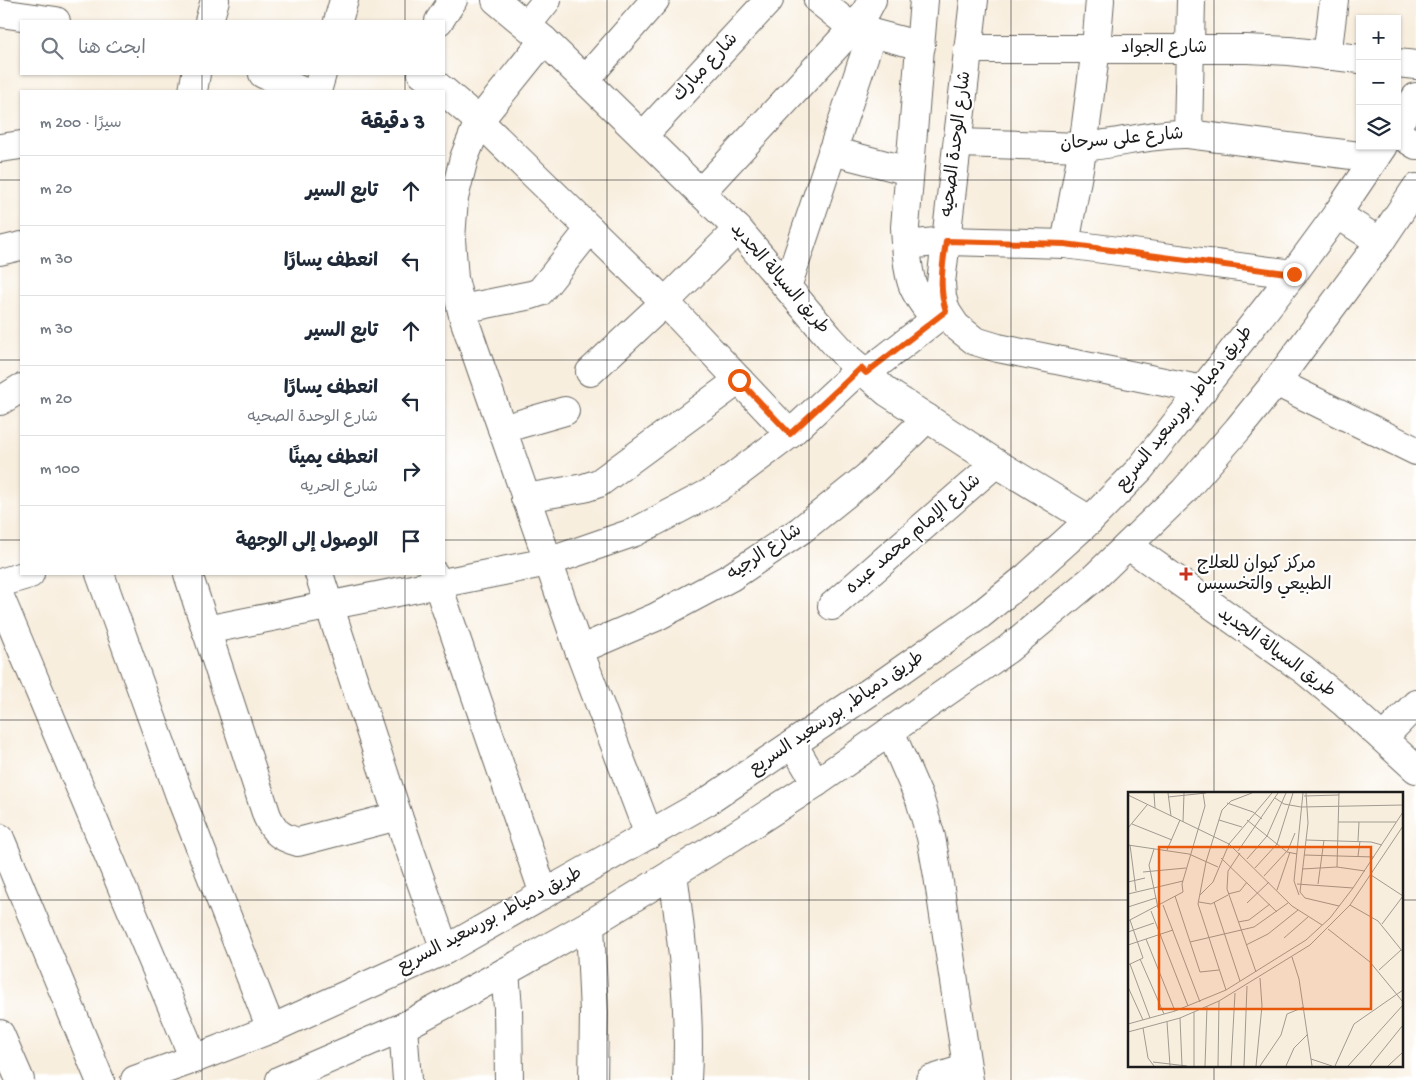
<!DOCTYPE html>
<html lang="ar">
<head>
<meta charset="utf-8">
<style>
  :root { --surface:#fff; --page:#f6f6f7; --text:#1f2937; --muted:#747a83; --line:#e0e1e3 }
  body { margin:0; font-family:"Gochi Hand","Playpen Sans Arabic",sans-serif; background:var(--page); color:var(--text); direction:rtl }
  .controls { position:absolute; right:15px; top:15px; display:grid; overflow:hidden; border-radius:0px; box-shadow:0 1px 4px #0004 }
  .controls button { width:45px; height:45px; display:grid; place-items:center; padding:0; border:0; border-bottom:1px solid var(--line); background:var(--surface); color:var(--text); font:25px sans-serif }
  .stop { position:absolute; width:15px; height:15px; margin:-11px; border:4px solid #ea580c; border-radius:50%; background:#fff }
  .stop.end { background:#ea580c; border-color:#fff; box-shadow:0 1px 5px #0008 }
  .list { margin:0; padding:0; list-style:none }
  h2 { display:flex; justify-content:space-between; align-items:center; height:65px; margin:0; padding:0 20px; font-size:21px }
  h2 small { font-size:16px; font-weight:400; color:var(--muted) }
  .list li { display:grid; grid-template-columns:32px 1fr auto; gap:15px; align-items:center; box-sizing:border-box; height:70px; padding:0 20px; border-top:1px solid var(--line) }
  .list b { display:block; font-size:19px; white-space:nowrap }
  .list p { margin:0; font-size:16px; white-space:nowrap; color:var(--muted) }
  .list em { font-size:16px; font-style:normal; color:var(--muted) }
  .icon { flex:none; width:28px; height:28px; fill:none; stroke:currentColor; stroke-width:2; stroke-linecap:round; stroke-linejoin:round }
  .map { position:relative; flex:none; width:1416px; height:1080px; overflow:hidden; direction:ltr }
  .search { position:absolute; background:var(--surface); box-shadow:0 1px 4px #0004; left:20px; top:20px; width:425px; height:55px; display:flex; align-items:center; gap:12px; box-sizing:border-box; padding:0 18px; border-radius:0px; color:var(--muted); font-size:19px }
  .panel { position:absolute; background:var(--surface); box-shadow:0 1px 4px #0004; left:20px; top:90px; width:425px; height:485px; border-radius:0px; direction:rtl }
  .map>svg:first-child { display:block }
</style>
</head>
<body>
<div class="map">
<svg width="1416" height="1080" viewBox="0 0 1416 1080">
  <rect width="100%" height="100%" fill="#fff"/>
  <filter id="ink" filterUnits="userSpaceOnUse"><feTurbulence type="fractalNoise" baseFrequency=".02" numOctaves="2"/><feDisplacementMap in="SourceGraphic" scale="10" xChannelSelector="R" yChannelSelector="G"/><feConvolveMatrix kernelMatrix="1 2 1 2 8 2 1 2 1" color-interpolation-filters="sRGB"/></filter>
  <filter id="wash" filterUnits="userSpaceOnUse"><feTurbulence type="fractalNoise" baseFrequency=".0096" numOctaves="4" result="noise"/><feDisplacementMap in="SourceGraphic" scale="20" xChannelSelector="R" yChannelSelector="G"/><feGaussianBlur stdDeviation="1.12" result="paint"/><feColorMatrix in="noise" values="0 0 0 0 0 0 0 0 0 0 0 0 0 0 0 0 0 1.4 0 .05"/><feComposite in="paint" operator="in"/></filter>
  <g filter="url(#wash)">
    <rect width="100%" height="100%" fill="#f8eede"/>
  </g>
  <g filter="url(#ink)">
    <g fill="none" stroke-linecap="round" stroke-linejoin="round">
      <g stroke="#696660" stroke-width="30">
        <g id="street">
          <polyline points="818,0 853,28 921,46"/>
          <path d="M924 0 905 227C906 243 907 272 913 286 918 298 927 309 935 319"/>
          <polyline points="974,0 941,283 942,297 946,311 956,326 975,341 998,348 1203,390"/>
          <polyline points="0,13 56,21"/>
          <polyline points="209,21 215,0"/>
          <polyline points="338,21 344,0"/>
          <polyline points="439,21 453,0"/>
          <polyline points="527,25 547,0"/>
          <polyline points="544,40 479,121 464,158 454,198 451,239 454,279 464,319 579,650 649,835"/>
          <polyline points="968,49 1247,49 1289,51 1360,59"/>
          <polyline points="1327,56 1334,0"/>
          <polyline points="1397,63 1416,65"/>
          <polyline points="263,74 302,91"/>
          <polyline points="422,74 444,91"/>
          <polyline points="585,80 655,0"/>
          <polyline points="193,91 196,74"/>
          <polyline points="317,91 322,74"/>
          <polyline points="444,91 479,121 665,302 790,434"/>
          <polyline points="1188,134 1191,0"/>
          <polyline points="643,136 769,0"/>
          <path d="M958 143 1083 147C1118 144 1153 133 1188 134L1375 158"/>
          <polyline points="0,148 21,145"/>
          <polyline points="832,151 909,171"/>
          <polyline points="700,193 853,28 864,15 872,0"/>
          <polyline points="1065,244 1083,147 1096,48 1100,0"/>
          <polyline points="906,245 946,241 1065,244 1293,274"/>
          <polyline points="0,251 21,246"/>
          <polyline points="787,287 872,33"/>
          <polyline points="462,309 531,295 540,292 590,229"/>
          <polyline points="590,372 665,302 738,229"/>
          <polyline points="866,373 946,311"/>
          <polyline points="1276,382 1416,451"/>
          <polyline points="0,401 21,388"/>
          <polyline points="502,429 565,411"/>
          <polyline points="525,498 584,488 599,483 739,380"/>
          <polyline points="1129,546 1304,670 1344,703 1416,769"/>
          <polyline points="100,574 180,796 271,1029"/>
          <path d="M188 574 267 816C275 833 280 837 298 842L398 816"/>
          <polyline points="319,574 398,816 445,950"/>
          <polyline points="434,574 544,894"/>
          <polyline points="0,583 30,574"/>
          <polyline points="0,597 194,1059"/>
          <polyline points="832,606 996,463"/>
          <polyline points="206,630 548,562 635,532 717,489 790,434 861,368"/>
          <polyline points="579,650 656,617 731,577 801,530 867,477 927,418"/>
          <polyline points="890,731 920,800 931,837 938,876 969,1080"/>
          <polyline points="1383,738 1416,704"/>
          <polyline points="0,838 100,1080"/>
          <path d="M673 873C682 942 691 1011 687 1080"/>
          <polyline points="590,924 594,1013 593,1080"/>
          <polyline points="505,972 508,1008 509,1080"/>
          <polyline points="403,1027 407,1080"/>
          <polyline points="0,1034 20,1080"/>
          <polyline points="930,1080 967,1068"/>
        </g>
      </g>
      <g stroke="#696660" stroke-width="30">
        <polyline id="secondary" points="496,0 544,40 738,229 829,337 848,358 887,392 996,463 1090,520"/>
      </g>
      <g stroke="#696660" stroke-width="30">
        <g id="highway">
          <polyline points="1397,125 1416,97"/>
          <polyline points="1397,133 1416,145"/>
          <polyline points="1337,214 1380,242"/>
          <polyline points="793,744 816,783"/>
          <polyline points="135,1080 194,1059 271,1029 445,950 708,801 886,681 980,615 1028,576 1090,520 1140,469 1293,274 1337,214 1383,146"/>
          <polyline points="280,1080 403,1027 505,972 590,924 731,838 816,783 1008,649 1096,576 1184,491 1238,429 1276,382 1380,242 1416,188"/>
        </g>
      </g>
      <use href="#street" stroke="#fff" stroke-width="28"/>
      <use href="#secondary" stroke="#fff" stroke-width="28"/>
      <use href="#highway" stroke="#fff" stroke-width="28"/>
    </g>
  </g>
  <g fill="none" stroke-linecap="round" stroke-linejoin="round" filter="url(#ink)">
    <path stroke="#ea580c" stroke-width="6" d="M739 380 790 434 861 368 866 373 946 311C938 287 943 265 946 241L1065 244 1294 274"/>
  </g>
  <path fill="none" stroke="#1c1c1c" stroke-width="1" stroke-opacity="0.55" d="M202 0V21M405 0V21M607 0V1080M809 0V1080M1011 0V1080M1214 0V794M202 74V91M405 74V91M0 180H21M444 180H1416M0 360H21M444 360H1416M0 540H21M444 540H1416M202 574V1080M405 574V1080M0 720H1416M0 900H1130M1402 900H1416M1214 1066V1080"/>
  <path fill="#c8321e" stroke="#fff" stroke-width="2" d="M1183.5 566.5h5v5h5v5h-5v5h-5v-5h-5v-5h5z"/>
  <g text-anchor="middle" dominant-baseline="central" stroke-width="4.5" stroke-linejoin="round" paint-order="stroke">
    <g font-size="18" fill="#1c1c1c" stroke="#fff">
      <text x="1164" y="48">شارع الجواد</text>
      <text transform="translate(706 68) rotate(-47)">شارع مبارك</text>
      <text transform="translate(1122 140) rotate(-5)">شارع على سرحان</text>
      <text transform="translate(957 144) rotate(-83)">شارع الوحدة الصحيه</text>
      <text transform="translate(779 279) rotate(49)">طريق السيالة الجديد</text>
      <text transform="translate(1185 409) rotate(-51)">طريق دمياط, بورسعيد السريع</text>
      <text transform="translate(914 535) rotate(-41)">شارع الإمام محمد عبده</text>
      <text transform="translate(765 553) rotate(-34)">شارع الرجيه</text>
      <text transform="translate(1276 653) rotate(36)">طريق السيالة الجديد</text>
      <text transform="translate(837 714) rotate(-34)">طريق دمياط, بورسعيد السريع</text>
      <text transform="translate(490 921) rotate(-28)">طريق دمياط, بورسعيد السريع</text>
    </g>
    <g font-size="18" fill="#1c1c1c" stroke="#fff" text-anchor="start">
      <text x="1197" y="564">مركز كيوان للعلاج<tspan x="1197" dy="21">الطبيعي والتخسيس</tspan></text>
    </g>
  </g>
  <g transform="translate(1128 792)">
    <rect width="275" height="275" fill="#f8eede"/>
    <path fill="none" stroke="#a09a90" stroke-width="1" d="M26 1 27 16M40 1 43 24M178 1 180 31 172 100 177 106 211 114M0 3 101 52 164 114 194 133M176 4 211 3M40 5 78 1M147 6 156 12 173 15 275 13M99 11 125 20 134 27M91 28 114 35M119 28 159 60 169 62M55 30 56 1M210 30H268M4 32 44 48M0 36 19 13M178 48 243 50 254 53M230 49 231 30M0 53 61 62 90 75M2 53 8 99M26 57 21 73 30 116M39 58 52 28M110 59 150 1M112 61 100 79 99 97 128 180M176 63 246 65M230 64 232 49M93 66 149 120M119 67 139 44 158 1M209 75 211 1M127 76 149 52 165 1M174 77 209 75 237 79M15 80 58 76M243 83 275 104M136 84 160 58 167 41M0 90 17 86M169 92 225 96M190 92 196 48M149 98 162 60M0 102 55 89M100 102 112 99 119 90M72 103 85 90 101 52 144 1M171 103 166 89 175 1M47 104 72 180 91 178M71 110 83 112 100 103M86 110 112 189M119 111 141 90M35 113 72 210M222 113 250 129 275 160M0 115 28 106M23 119 60 214M0 129 55 100 54 92 77 14 75 1M110 130 121 128 142 112M254 132 275 104M200 137 242 170 275 210M0 140 26 131M156 146 180 125M18 147 47 219M62 150 126 135 160 111M0 153 45 138M118 153 140 142 170 118M164 165 171 187 184 274M12 167 36 222M2 172 22 226M0 173 15 166 2 128M251 178 273 158M0 195 15 228M98 198 70 112 78 70 94 18 103 9 124 1M66 220V274M52 226 54 274M39 230 42 274M0 232 47 219 98 198 178 148 202 126 225 96 275 20M15 236 20 266 26 274M0 240 52 226 91 209 182 153 222 113 275 34M183 267 204 274M25 270 59 274M77 274 79 215M90 274 91 209M103 274 107 201M116 274 119 194M128 274 134 214 132 186M132 274 153 243 159 222 176 215M158 274 166 256 180 242M207 274 226 232 275 198M220 274 275 213M242 274 275 233M260 274 275 260"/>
    <path fill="#e8590c" fill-opacity="0.15" stroke="#e8590c" stroke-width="2.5" d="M31 55H243V217H31Z"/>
    <rect width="275" height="275" fill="none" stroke="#1c1c1c" stroke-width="2.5"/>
  </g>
</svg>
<div class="controls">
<button>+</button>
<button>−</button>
<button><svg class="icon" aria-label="layers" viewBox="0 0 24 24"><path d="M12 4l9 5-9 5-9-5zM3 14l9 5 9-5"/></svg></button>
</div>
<div class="stop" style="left:739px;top:380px"></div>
<div class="stop end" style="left:1294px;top:274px"></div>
<div class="search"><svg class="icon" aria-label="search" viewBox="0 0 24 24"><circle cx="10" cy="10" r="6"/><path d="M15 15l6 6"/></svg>ابحث هنا</div>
<section class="panel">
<h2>3 دقيقة<small>سيرًا · 200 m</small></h2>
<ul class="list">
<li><svg class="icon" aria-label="ahead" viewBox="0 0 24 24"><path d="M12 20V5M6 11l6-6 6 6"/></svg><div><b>تابع السير</b></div><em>20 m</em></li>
<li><svg class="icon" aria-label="left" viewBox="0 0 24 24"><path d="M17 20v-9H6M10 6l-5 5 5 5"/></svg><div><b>انعطف يسارًا</b></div><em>30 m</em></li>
<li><svg class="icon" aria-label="ahead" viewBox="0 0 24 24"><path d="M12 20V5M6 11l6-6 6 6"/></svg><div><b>تابع السير</b></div><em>30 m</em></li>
<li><svg class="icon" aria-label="left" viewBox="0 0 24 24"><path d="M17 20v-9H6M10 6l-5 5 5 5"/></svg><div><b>انعطف يسارًا</b><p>شارع الوحدة الصحيه</p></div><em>20 m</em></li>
<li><svg class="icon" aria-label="right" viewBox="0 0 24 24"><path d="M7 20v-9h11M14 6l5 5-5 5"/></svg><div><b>انعطف يمينًا</b><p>شارع الحريه</p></div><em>100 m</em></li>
<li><svg class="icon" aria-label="arrive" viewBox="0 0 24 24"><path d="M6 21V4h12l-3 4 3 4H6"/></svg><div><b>الوصول إلى الوجهة</b></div></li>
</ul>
</section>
</div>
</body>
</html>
